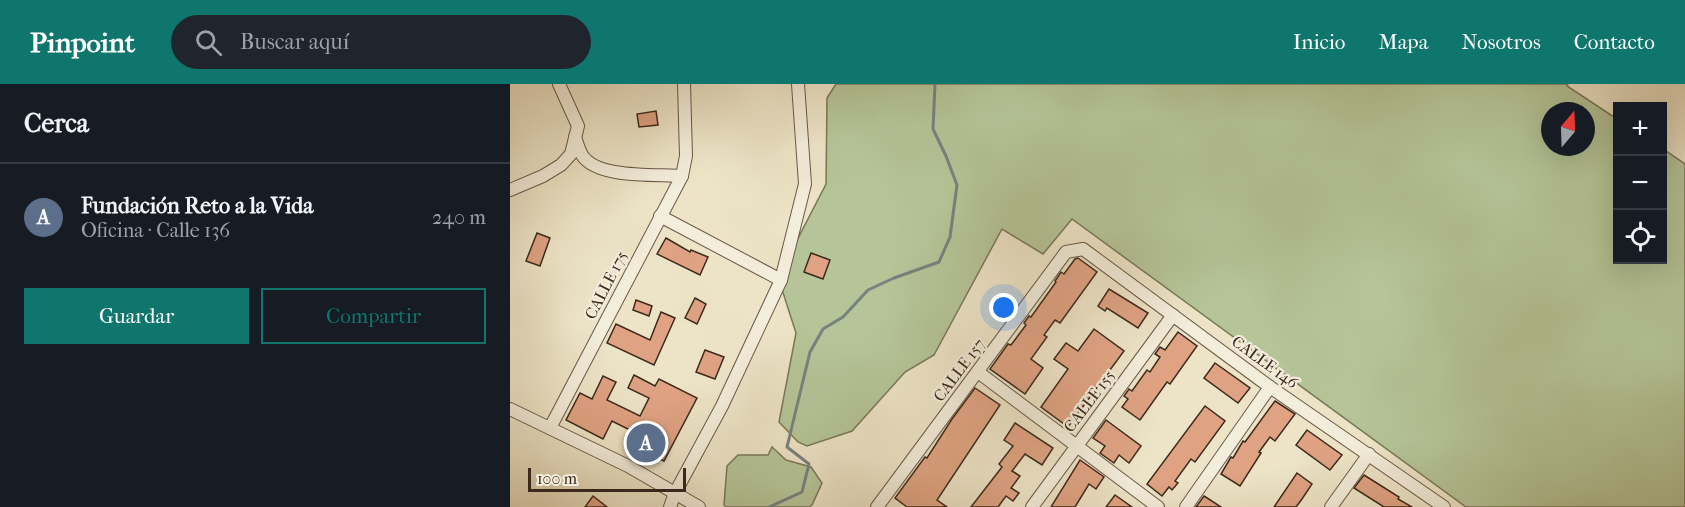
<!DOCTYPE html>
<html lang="es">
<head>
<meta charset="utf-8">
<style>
  :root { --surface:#171b24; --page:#20242c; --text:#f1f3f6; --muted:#9ea1a6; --line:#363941; --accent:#0f766e }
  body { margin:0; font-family:"IM FELL French Canon",serif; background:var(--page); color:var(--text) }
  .controls { position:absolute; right:18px; top:18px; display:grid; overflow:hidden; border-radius:0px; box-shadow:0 6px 24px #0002 }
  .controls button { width:54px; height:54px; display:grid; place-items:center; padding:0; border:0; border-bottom:2px solid var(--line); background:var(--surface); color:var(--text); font:30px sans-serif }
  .compass { position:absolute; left:1031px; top:18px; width:54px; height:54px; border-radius:50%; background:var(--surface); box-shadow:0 6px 24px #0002; rotate:19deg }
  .scale { position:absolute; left:18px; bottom:15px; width:158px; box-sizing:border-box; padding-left:6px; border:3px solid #3d291c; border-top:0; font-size:16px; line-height:21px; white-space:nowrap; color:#3d291c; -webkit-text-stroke:4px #f3eddb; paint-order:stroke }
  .you { position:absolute; left:494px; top:224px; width:21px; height:21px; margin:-15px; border:4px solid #fff; border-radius:50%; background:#1a73e8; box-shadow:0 0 0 9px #1a73e833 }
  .badge { display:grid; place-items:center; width:39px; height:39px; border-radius:50%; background:var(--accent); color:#fff; font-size:20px; font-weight:700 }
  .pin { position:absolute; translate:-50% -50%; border:3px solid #fff; box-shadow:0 2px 6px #0006 }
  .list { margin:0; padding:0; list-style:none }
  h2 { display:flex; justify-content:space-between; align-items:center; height:78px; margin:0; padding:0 24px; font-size:26px }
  h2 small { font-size:20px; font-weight:400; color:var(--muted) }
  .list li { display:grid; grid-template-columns:39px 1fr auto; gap:18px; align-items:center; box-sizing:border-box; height:108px; padding:0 24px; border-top:2px solid var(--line) }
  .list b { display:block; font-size:22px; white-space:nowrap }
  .list p { margin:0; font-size:20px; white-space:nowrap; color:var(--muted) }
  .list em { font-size:20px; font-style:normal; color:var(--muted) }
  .actions { display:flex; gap:12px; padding:18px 24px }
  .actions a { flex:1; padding:14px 0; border:2px solid var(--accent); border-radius:0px; text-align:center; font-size:21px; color:var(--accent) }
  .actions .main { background:var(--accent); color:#fff }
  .icon { flex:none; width:33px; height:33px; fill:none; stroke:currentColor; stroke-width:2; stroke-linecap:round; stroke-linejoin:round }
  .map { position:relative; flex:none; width:1175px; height:423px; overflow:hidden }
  header { display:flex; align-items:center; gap:36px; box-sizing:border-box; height:84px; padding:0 30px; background:var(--accent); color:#fff }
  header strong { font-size:28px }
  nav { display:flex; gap:33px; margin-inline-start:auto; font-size:21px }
  .search { width:420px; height:54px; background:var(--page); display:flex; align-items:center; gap:15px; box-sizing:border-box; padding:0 21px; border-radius:33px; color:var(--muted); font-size:22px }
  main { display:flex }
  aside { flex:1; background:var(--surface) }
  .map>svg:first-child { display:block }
</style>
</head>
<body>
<header>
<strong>Pinpoint</strong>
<div class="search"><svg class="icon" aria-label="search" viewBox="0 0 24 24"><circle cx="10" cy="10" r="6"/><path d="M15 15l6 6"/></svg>Buscar aquí</div>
<nav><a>Inicio</a><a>Mapa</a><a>Nosotros</a><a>Contacto</a></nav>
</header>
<main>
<aside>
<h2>Cerca<small></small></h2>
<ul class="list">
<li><span class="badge" style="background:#5c6f8a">A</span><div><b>Fundación Reto a la Vida</b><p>Oficina · Calle 136</p></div><em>240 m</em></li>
</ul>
<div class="actions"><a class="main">Guardar</a><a>Compartir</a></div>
</aside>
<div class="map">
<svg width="1175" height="423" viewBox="0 0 1175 423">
  <rect width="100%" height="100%" fill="#ede4c7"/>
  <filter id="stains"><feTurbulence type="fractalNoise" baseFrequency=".00333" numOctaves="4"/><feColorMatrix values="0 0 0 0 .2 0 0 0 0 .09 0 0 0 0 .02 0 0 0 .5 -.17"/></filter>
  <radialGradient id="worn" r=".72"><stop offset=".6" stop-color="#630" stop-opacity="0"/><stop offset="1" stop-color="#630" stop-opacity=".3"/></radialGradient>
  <g fill="#b5c598" stroke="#79775a" stroke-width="1.5" fill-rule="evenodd">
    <path d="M326 0H1058L1057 2 1107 35 1108 176H1152L1153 65 1175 80V423H956L562 135 533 170 492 145 424 271 395 288 342 347 297 362 288 358 269 338 286 249 268 193 316 100 317 14ZM1040 27H1076V63H1040Z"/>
    <polygon points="262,363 276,376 301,383 312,399 302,421 299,423 216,423 214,421 217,382 228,371 258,371"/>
  </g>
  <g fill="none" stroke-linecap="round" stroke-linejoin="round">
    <polyline stroke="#78817f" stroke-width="3" points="259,423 292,408 299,380 277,363 300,268 313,245 333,233 358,206 384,194 429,178 440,153 447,101 436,72 423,45 425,0"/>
  </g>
  <g fill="#dfa383" stroke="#3d291c" stroke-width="1.5">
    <polygon points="146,27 148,41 129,43 127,30"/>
    <polygon points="27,149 40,154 30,182 16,177"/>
    <polygon points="156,154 180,168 181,166 198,173 190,191 147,170"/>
    <polygon points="301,169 320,176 313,195 294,188"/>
    <polygon points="568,174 587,188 550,239 545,236 534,251 537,253 521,275 533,284 515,310 480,285 498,260 501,261 516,241 514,239 519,232 521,233 546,198 545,197 551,188 554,190 565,175"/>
    <polygon points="599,205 638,229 628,244 597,224 595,227 588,222"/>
    <polygon points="185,214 196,220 187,240 175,234"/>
    <polygon points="126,216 142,222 139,232 123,226"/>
    <polygon points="151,228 165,234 144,281 97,259 106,240 140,256"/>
    <polygon points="584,245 614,267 558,343 531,323 558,285 544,275 556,259 568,267"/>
    <polygon points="668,248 687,262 660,300 657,298 630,336 612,323 618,315 614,312 619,305 622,307 637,286 640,288 650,273 645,270 650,263 655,266"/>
    <polygon points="195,266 214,273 205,295 186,288"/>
    <polygon points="705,279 740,304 728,319 694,294"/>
    <polygon points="124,291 145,302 149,295 187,314 154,377 116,358 122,347 102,337 93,355 56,336 70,309 82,315 93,292 106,298 97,316 130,332 139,314 118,304"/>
    <polygon points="465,304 490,321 427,416 437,423 397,423 385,414 415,373 417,374 442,335"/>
    <polygon points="765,317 785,330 765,357 760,353 749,368 751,369 730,402 711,390 721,373 723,374 733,357 735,358"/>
    <polygon points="695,322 715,337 685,378 681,375 665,397 668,399 662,406 659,403 652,412 637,400"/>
    <polygon points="596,336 631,362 619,379 609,371 604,379 590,369 595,362 583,354"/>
    <polygon points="505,339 543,364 532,381 515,370 502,387 510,392 501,404 509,409 503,417 496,412 488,423 461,423 492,383 489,380 503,362 494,356"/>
    <polygon points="797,346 832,371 820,386 786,361"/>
    <polygon points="570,376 594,393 586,405 579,400 565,423 541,423"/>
    <polygon points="787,389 802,400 792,415 786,423 764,423"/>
    <polygon points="854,391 889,413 888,415 902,423 874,423 844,404"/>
    <polygon points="605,411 622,423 596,423"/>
    <polygon points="83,412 97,423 75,423"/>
    <polygon points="694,412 711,423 686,423"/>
  </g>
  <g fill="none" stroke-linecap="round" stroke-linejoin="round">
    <g stroke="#695847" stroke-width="14">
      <g id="street">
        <path d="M65 53C67 59 69 66 72 71 87 95 146 90 172 92"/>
        <polyline points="0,106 33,92 51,81 61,70 68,42 49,0"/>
        <polyline points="150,132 271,196"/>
        <polyline points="468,288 648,423"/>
        <polyline points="0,325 118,382 189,423"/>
        <polyline points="40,344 172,92 176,72 174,0"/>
        <polyline points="160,423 165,409 212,322 271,196 295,100 288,0"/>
        <polyline points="367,423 556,168 573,165 760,303 934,423"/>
        <polyline points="522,423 663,231"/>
        <polyline points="676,423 760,303"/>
        <polyline points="821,423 859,370"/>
      </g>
    </g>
    <use href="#street" stroke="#f3eddb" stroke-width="12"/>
  </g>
  <g text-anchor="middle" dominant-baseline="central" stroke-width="4.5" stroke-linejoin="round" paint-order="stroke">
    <g font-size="16" fill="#3d291c" stroke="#f3eddb">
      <text transform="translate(96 201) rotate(-63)">CALLE 175</text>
      <text transform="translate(755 278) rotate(36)">CALLE 146</text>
      <text transform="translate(449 286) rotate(-53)">CALLE 157</text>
      <text transform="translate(579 317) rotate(-53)">CALLE 155</text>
    </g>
  </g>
  <rect width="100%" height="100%" filter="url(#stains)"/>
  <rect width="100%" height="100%" fill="url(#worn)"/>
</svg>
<div class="controls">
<button>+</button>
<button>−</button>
<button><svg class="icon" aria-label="locate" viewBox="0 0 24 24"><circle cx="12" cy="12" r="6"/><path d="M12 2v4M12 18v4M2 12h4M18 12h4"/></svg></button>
</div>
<svg class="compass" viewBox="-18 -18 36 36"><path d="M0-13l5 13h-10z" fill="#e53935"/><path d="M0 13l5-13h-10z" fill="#9ea1a6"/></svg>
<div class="scale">100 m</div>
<div class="you"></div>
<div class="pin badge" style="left:136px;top:359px;background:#5c6f8a">A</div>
</div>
</main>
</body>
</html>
